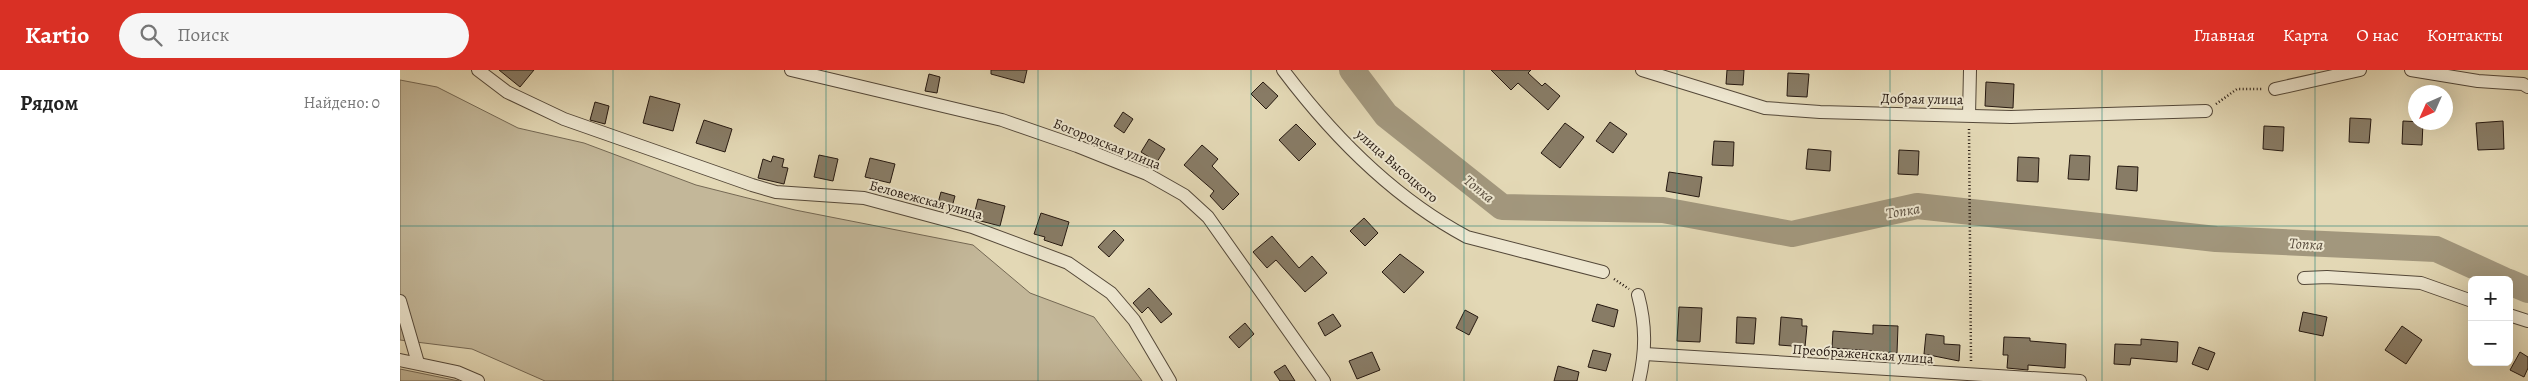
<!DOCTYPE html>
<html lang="ru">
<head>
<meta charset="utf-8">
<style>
  :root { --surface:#fff; --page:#f6f6f6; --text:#222; --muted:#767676; --line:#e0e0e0; --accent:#d93025 }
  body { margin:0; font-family:Alegreya,serif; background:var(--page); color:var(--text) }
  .controls { position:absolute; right:15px; bottom:15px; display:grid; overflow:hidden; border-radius:8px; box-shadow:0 5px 20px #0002 }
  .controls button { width:45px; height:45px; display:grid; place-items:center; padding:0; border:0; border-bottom:1px solid var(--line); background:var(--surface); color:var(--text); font:25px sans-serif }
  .compass { position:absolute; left:2008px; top:15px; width:45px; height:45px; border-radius:50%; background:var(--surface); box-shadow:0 5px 20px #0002; rotate:225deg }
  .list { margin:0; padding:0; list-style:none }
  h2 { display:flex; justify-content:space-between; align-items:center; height:65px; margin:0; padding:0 20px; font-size:21px }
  h2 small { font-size:16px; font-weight:400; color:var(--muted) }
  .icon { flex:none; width:28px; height:28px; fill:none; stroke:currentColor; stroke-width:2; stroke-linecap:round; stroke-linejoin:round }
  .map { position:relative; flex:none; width:2128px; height:311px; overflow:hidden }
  header { display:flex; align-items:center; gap:30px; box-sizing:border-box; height:70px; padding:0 25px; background:var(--accent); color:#fff }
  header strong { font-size:24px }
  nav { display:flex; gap:28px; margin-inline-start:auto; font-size:18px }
  .search { width:350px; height:45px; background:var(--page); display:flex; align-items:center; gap:12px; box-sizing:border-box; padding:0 18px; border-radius:28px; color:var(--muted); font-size:19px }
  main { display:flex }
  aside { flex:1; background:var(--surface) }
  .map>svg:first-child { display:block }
</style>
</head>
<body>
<header>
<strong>Kartio</strong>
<div class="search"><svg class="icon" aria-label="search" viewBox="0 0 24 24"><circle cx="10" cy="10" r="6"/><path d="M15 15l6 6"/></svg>Поиск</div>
<nav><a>Главная</a><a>Карта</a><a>О нас</a><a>Контакты</a></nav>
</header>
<main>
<aside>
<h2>Рядом<small>Найдено: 0</small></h2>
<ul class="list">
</ul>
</aside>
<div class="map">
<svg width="2128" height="311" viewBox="0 0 2128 311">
  <rect width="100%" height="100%" fill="#e3d8b5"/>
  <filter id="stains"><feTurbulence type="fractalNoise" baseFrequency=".004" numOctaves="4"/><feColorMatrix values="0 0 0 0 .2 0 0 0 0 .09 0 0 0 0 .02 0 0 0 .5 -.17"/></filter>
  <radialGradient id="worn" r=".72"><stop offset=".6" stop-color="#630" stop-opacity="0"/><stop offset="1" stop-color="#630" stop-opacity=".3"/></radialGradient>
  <g fill="#c3b799" stroke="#746854">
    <polygon points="0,10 37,17 118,58 184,73 296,115 395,140 573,175 630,223 694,247 742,311 145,311 72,279 0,270"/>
    <polygon points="0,299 59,311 0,311"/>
  </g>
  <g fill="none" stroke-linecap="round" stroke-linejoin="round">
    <g stroke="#a2977d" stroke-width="26">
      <polyline points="952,0 986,45 1102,137 1263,140 1392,164 1517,136 1816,169 2036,179 2104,210"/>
      <polyline points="2109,212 2128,220"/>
    </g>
  </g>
  <g fill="#887c66" stroke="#251810">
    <polygon points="99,0 134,0 120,17"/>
    <polygon points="591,0 627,0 624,13 591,4"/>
    <polygon points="1091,0 1131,0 1128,3 1142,16 1145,13 1160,26 1148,40 1118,13 1111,20"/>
    <polygon points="1327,0 1344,0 1343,15 1326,14"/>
    <polygon points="1388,3 1409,4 1407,27 1387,26"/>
    <polygon points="529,4 540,7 537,23 525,21"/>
    <polygon points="863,12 878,26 866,39 851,24"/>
    <polygon points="1586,12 1614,14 1613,38 1585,36"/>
    <polygon points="250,26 280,34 273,61 243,53"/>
    <polygon points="195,32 209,36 205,54 190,50"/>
    <polygon points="723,42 733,49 724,63 714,56"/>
    <polygon points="1950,48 1971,49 1969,73 1949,72"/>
    <polygon points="304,50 332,59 325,82 296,73"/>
    <polygon points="2003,51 2023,52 2022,75 2002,74"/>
    <polygon points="2103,51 2104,79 2078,80 2076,53"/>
    <polygon points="1210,52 1227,64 1213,83 1196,71"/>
    <polygon points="1165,53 1184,67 1160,98 1141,83"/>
    <polygon points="896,54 916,74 899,91 879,70"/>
    <polygon points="1864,56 1884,57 1883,81 1863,79"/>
    <polygon points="749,69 765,79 757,92 741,82"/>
    <polygon points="1314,71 1334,72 1333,96 1312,95"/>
    <polygon points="802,75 818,89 812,96 839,124 823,140 810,126 814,121 784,95"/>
    <polygon points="1408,79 1431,81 1430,101 1406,99"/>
    <polygon points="1499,80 1519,81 1518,105 1498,104"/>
    <polygon points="419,85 438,89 433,111 414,107"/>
    <polygon points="1670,85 1690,86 1689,110 1668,109"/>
    <polygon points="373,86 384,89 382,97 388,98 384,114 358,108 363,89 371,92"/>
    <polygon points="1618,87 1639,88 1638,112 1617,111"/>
    <polygon points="470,88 495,94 490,113 465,107"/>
    <polygon points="1718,96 1738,97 1737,121 1716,119"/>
    <polygon points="1269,102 1302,107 1299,127 1266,121"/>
    <polygon points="541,122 555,126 552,137 538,133"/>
    <polygon points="578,129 605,136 600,156 573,149"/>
    <polygon points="641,143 669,152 662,176 644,170 645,167 634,164"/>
    <polygon points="964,148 978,163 965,176 950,161"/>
    <polygon points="714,160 724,170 709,187 698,177"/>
    <polygon points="872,166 899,198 912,186 927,203 905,222 876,190 867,198 853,182"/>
    <polygon points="1000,184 1024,202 1004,223 982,202"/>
    <polygon points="749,218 772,244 761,253 748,237 742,243 733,233"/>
    <polygon points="1197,234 1218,240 1214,257 1192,251"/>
    <polygon points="1279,237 1302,238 1300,272 1277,271"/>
    <polygon points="1065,240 1078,247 1069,265 1056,258"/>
    <polygon points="1903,242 1927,247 1923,266 1899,261"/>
    <polygon points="933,244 941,256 925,266 918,253"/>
    <polygon points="1337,247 1356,248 1354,274 1336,273"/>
    <polygon points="1381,247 1402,249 1402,256 1407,256 1405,277 1379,275"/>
    <polygon points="845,253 854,264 839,278 829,267"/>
    <polygon points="1473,255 1498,256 1497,283 1489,282 1489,287 1472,287 1472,281 1432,278 1433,261 1473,264"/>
    <polygon points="2002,256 2022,270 2006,294 1985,280"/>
    <polygon points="1526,264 1544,266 1544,274 1560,275 1559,291 1524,284"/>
    <polygon points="1604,267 1630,268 1630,271 1666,274 1665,298 1628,295 1628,300 1607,298 1608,285 1603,285"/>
    <polygon points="1741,269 1778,272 1777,292 1731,288 1730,295 1714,294 1715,274 1741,275"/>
    <polygon points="1799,277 1815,283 1808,300 1792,294"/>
    <polygon points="1193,280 1211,284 1206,301 1188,297"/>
    <polygon points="972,282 980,300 957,309 949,291"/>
    <polygon points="2120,282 2128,287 2128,298 2124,307 2110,300"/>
    <polygon points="885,295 895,311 880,311 874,302"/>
    <polygon points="1158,296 1179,302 1177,311 1154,311"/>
  </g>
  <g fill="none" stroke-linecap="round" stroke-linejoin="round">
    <g stroke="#544839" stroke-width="14">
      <g id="minor">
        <polyline points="78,0 107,22 164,49 352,115 376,122 464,128 572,157 668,193 711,223 734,250 770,311"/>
        <polyline points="391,0 602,50 677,76 747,104 784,125 808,147 924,311"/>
        <path d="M883 0C932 65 994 128 1067 167L1203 202"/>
        <polyline points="1242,0 1365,38 1420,42 1611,47 1806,41"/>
        <polyline points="2011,0 2078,11 2123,14 2128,17"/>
        <polyline points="1875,19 1960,0"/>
        <polyline points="1569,45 1570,0"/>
        <polyline points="1904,208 1927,207 2021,213 2072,231"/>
        <path d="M1238 225C1246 255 1246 281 1239 311"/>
        <polyline points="0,231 18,293"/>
        <polyline points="2109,245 2128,251"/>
        <polyline points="1245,284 1680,311"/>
        <polyline points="0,290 57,302 78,311"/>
      </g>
    </g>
    <g stroke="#251810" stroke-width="2.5" stroke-dasharray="1 2.5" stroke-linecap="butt">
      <polyline points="1816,34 1837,19 1863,19"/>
      <polyline points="1569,59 1571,291"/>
      <polyline points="1214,209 1229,219"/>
    </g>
    <use href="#minor" stroke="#ede6cf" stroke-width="12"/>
  </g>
  <path fill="none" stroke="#0f766e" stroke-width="1" stroke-opacity="0.55" d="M213 0V311M426 0V311M638 0V311M851 0V311M1064 0V311M1277 0V311M1490 0V311M1702 0V311M1915 0V311M0 156H2128"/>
  <g text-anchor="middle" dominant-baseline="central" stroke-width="4" stroke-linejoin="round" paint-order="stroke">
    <g font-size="14" fill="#251810" stroke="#ede6cf">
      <text transform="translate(1522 29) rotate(1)">Добрая улица</text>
      <text transform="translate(707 74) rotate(22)">Богородская улица</text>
      <text transform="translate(997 96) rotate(41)">улица Высоцкого</text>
      <text transform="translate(526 130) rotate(15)">Беловежская улица</text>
      <text transform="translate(1463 284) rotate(4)">Преображенская улица</text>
    </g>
    <g font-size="15" font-style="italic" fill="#574b3c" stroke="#ede6cf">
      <text transform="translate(1079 119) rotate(39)">Топка</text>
      <text transform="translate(1503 141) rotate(-9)">Топка</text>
      <text transform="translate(1906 174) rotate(3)">Топка</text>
    </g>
  </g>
  <rect width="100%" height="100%" filter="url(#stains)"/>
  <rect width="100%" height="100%" fill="url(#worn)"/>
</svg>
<div class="controls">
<button>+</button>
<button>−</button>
</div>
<svg class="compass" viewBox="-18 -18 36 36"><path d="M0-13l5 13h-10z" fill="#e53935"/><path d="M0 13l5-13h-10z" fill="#767676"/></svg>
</div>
</main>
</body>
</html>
